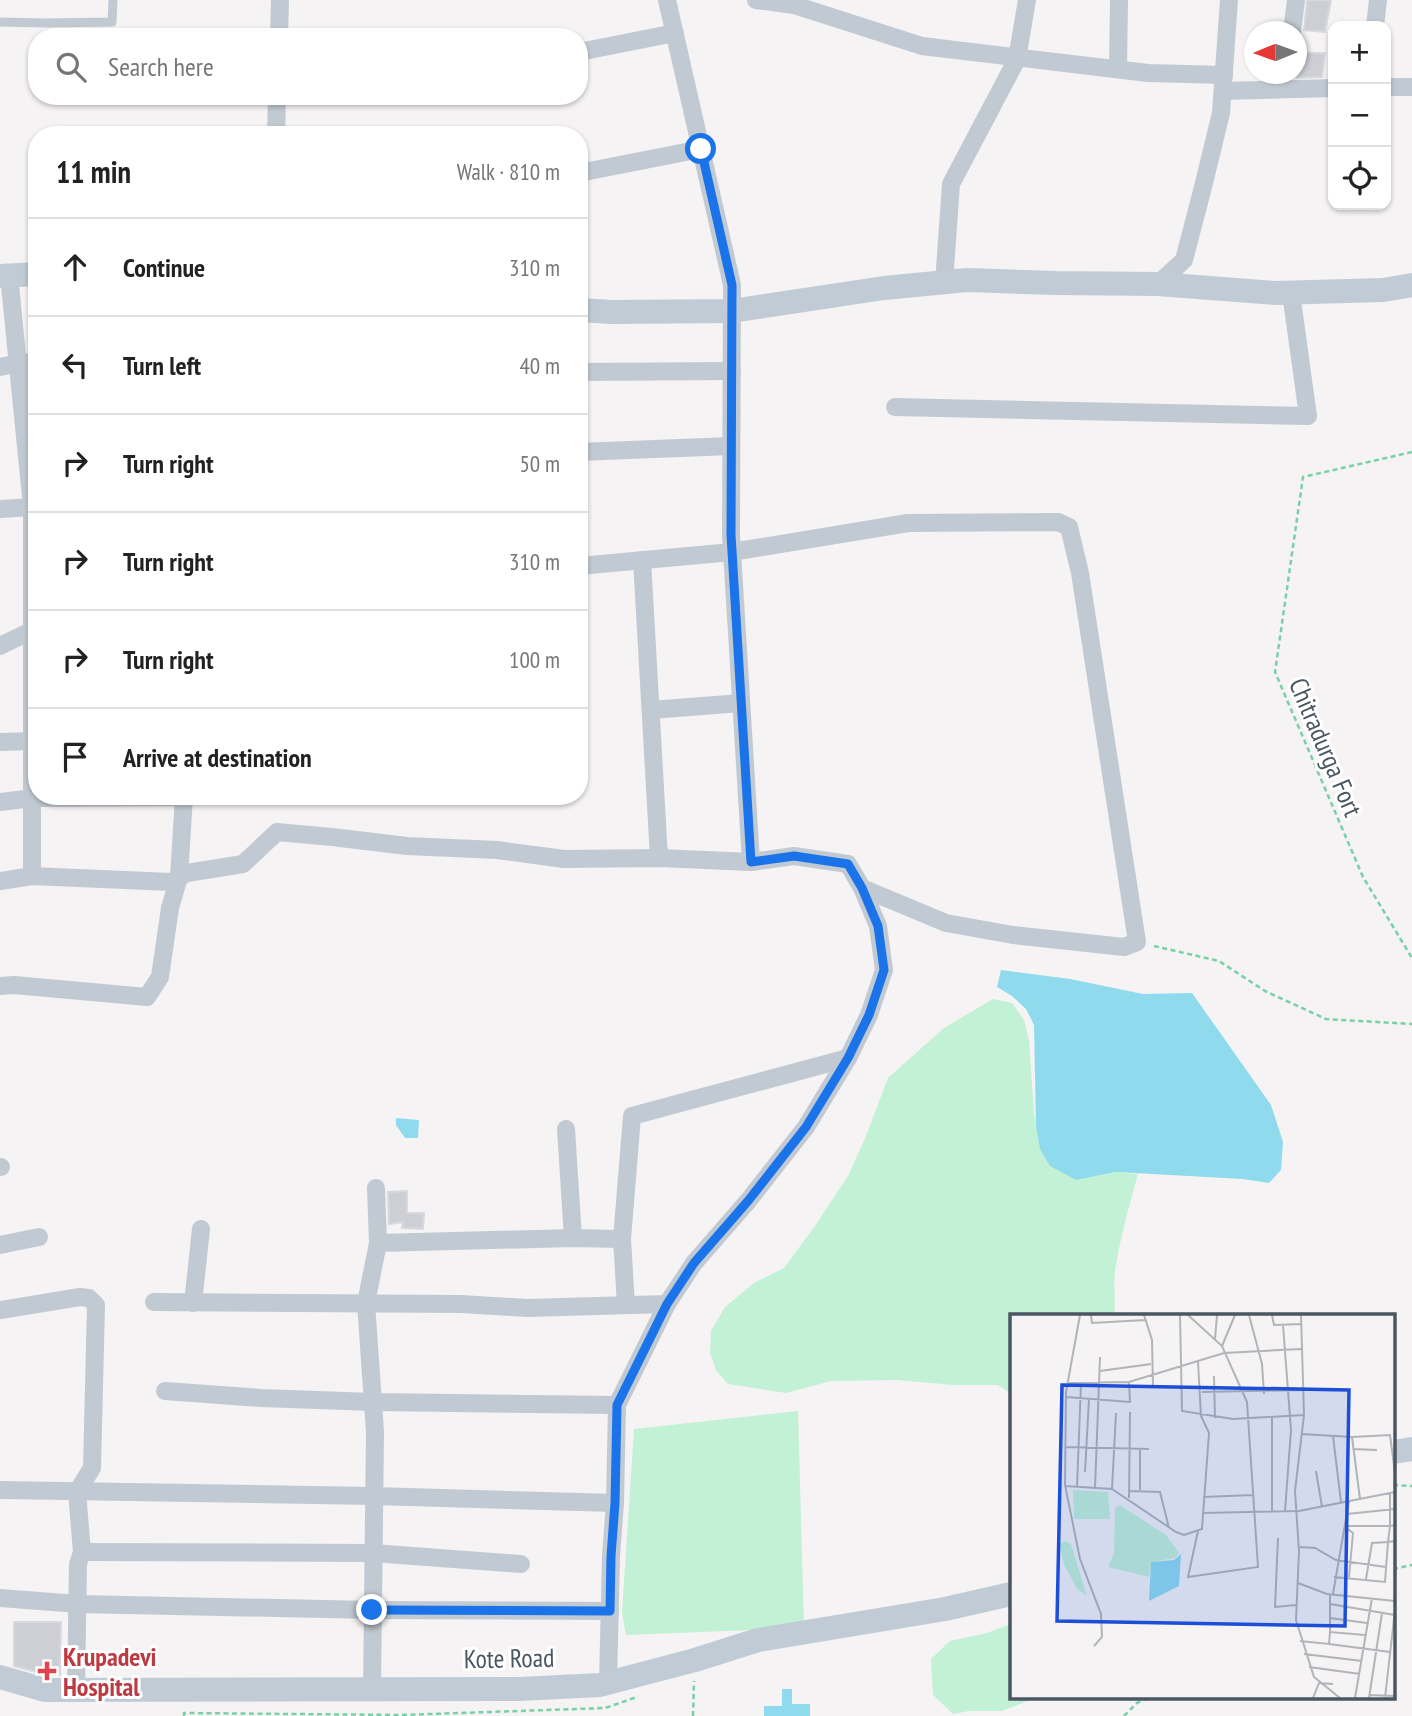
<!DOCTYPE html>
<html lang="en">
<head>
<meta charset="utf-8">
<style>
  :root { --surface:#fff; --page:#f6f6f6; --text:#222; --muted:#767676; --line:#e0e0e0 }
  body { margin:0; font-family:"PT Sans Narrow",sans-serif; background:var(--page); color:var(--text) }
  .controls { position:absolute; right:21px; top:21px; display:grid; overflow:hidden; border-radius:14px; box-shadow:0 2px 5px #0004 }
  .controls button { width:63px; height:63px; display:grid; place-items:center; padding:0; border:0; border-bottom:2px solid var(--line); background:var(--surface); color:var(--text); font:35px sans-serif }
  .compass { position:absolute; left:1244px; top:21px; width:63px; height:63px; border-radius:50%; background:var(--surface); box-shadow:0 2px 5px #0004; rotate:269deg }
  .stop { position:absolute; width:21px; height:21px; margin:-16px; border:5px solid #1a73e8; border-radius:50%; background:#fff }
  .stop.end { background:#1a73e8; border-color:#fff; box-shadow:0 2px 7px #0008 }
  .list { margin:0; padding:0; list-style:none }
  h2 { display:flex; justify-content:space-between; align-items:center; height:91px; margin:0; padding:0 28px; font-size:30px }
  h2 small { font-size:23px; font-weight:400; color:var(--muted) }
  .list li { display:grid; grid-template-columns:46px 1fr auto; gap:21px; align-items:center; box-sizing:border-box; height:98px; padding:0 28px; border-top:2px solid var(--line) }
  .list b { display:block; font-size:26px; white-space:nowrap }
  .list em { font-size:23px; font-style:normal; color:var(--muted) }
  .icon { flex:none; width:38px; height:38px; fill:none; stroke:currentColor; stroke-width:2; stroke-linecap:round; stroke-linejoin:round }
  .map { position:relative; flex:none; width:1412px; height:1716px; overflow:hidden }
  .search { position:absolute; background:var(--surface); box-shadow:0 2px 5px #0004; left:28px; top:28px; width:560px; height:77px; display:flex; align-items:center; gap:18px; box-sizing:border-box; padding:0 24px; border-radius:28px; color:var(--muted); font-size:26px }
  .panel { position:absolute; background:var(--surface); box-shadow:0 2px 5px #0004; left:28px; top:126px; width:560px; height:679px; border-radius:28px }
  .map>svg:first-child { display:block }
</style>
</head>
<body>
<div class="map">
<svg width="1412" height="1716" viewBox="0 0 1412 1716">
  <rect width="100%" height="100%" fill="#f5f3f3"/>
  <g fill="#c3f1d5">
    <path d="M993 999 1012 1003 1024 1020 1029 1040 1034 1113 1040 1149 1076 1180 1116 1172 1138 1174C1129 1206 1120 1238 1115 1271 1113 1286 1116 1300 1114 1315H1011V1394L998 1385H954L897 1380 831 1381 786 1393 728 1384 716 1370 710 1353 711 1331 725 1307 754 1283 784 1268 815 1226 848 1176 866 1136 888 1078 944 1028Z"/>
    <polygon points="798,1411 804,1628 626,1635 622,1613 634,1429"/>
    <polygon points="1011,1624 1011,1697 1038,1697 1002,1711 969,1711 953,1714 933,1695 931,1659 950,1641 987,1633"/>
  </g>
  <g fill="#90daee">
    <polygon points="1001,970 1070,979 1143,994 1192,993 1271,1105 1283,1142 1281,1170 1269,1183 1243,1179 1116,1172 1076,1180 1050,1166 1040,1149 1036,1127 1034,1025 1026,1009 1012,996 997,987"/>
    <polygon points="396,1118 419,1120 418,1138 405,1138 396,1125"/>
    <polygon points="782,1689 792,1689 792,1704 810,1704 810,1716 764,1716 764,1706 782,1706"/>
  </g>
  <g fill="#cdcfd5" stroke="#d7d9de" stroke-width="2">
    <polygon points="1307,0 1331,0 1325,32 1304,30"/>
    <polygon points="1297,53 1325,53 1322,77 1297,78"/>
    <polygon points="407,1191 407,1213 424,1213 423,1229 402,1228 403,1222 389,1224 388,1192"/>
    <polygon points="14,1622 61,1622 60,1675 47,1675 14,1666"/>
  </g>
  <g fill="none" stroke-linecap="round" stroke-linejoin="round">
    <g stroke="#7ad0a6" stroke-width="2.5" stroke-dasharray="5 3.5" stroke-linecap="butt">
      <polyline points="1412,452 1303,477 1275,672 1363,877 1412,958"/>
      <polyline points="1154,946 1219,961 1265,991 1326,1019 1412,1024"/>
      <polyline points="1393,1485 1412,1486"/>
      <polyline points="1393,1569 1412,1565"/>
      <polyline points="184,1716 184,1713 402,1715 605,1708 637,1697"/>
      <polyline points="693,1716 694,1681"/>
      <polyline points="1124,1716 1137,1703 1150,1697"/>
    </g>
    <polyline stroke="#c1cad2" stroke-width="9" points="0,22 43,23 112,22 113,0"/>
    <g stroke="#c1cad2" stroke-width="18">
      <polyline points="667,0 732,285 731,535 751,862"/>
      <polyline points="756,0 794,5 922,46 1148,73 1224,75"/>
      <polyline points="1375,26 1378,0"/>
      <polyline points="1292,32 1296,0"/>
      <polyline points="279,37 280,0"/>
      <polyline points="579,52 675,33"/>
      <polyline points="1118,69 1119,0"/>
      <polyline points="1386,87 1412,87"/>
      <polyline points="1223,91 1333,88"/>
      <polyline points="276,135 277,96"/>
      <polyline points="579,173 701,149"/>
      <polyline points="9,275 32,507 32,876"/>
      <polyline points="944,283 951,184 1017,59 1027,0"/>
      <polyline points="1158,284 1184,260 1203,187 1221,113 1229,0"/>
      <polyline points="0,367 19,363 37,362"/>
      <polyline points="579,372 732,371"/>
      <polyline points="895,407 1308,416 1291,293"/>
      <polyline points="579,452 731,446"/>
      <polyline points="0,509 32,507"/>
      <polyline points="642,560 659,858"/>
      <polyline points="579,566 732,552 908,523 1058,522 1069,527 1080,573 1137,942 1124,947 1013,935 946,923 862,888"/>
      <polyline points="0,646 37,628"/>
      <polyline points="651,710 741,703"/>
      <polyline points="0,742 33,741"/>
      <polyline points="0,802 33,798 184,797"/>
      <polyline points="0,881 32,876 171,882 187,873 243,864 277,832 332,837 407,846 497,850 564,859 659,858 751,862 794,856 848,864 862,888 878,926 884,970 869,1015 848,1058 806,1127 748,1201 694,1263 667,1304 617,1405 615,1503 611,1556 608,1684"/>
      <polyline points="0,986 14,985 147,997 160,977 170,908 179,877 184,796"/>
      <polyline points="566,1129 573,1238"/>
      <polyline points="0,1167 1,1167"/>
      <polyline points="378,1243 573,1238 622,1239"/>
      <polyline points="0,1245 39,1237"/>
      <polyline points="154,1302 461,1304 527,1308 667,1304"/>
      <polyline points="193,1303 201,1229"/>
      <polyline points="626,1305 622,1239 632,1116 848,1058"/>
      <polyline points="0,1310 80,1297 89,1298 96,1305 92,1468 77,1492 82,1552 78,1564 76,1690"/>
      <polyline points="165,1391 261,1398 373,1402 617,1405"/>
      <polyline points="0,1490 374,1496 615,1503"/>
      <polyline points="82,1552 373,1553 521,1564"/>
      <polyline points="0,1598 78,1604 372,1610 610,1611"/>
      <polyline points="372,1689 375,1432 366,1303 378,1243 376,1188"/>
    </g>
    <g stroke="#c1cbd6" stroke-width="24">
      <polyline points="0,276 37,274"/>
      <polyline points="579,310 612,312 731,311 884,288 967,280 1056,283 1158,284 1276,293 1383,290 1412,285"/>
      <polyline points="1393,1452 1412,1449"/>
    </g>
    <polyline stroke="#c1cbd6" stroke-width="24" points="0,1677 45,1690 519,1689 600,1685 695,1660 758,1640 945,1609 1011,1594"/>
  </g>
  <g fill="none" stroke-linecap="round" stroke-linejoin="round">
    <polyline stroke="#1a73e8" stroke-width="9" points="372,1610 610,1611 611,1556 615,1503 617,1405 667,1304 694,1263 748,1201 806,1127 848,1058 869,1015 884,970 878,926 862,888 848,864 794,856 751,862 731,535 732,285 701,149"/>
  </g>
  <path fill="#e0444e" stroke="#fff" stroke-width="2.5" d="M43.5 1660.5h7v7h7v7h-7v7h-7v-7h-7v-7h7z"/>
  <g text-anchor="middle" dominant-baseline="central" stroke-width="6" stroke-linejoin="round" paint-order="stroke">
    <g font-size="26" fill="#4a5661" stroke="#fff">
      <text transform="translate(1326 747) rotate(67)">Chitradurga Fort</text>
      <text transform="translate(509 1658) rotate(-1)">Kote Road</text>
    </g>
    <g font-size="26" font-weight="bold" fill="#be3a42" stroke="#fff" text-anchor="start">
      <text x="63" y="1656">Krupadevi<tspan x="63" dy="30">Hospital</tspan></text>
    </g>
  </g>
  <g transform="translate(1010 1314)">
    <rect width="385" height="385" fill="#f5f3f3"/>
    <path d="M63 176 98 178 100 205H64ZM110 191 156 221 169 239 165 244 141 248 139 263 98 253 104 239 105 194ZM55 227 61 230 77 282 67 275 54 250 49 230Z" fill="#c3f1d5"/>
    <path d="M171 240 169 272 139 287 141 248 164 246Z" fill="#90daee"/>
    <path fill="none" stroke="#b1b4b9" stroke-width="2" d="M70 1 56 78 55 171 70 245 91 300 92 323 84 332M81 1 82 9 135 6M134 1 142 26 143 72M170 1 172 97 223 105 294 101M178 1 212 32 237 88 248 253 178 263 188 217M239 1 252 50 254 80M262 1 264 11 291 10M291 1 294 101 285 177 289 237 286 306 304 363 330 384M273 11 281 116 275 197M205 25 207 1M212 32 225 1M90 57 141 50M204 62 205 104M59 69 119 68 214 39 291 35M192 78 293 76M56 83 120 88 119 68M262 104V197M291 120 342 123 350 185M323 122 331 188M342 123 380 121 385 159M55 133 139 135M130 135V176M343 135 367 136M306 157 312 193M75 158 79 85M55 172 102 175 166 218 174 221 192 215 199 119 191 102 188 48M67 173 71 69M85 174 90 43M102 175 106 99M119 177 150 178 159 214M193 183 243 181M119 184 120 98M192 199 289 197 385 178M337 200 385 195M335 212H380V179M335 213 343 219 339 263M268 224 265 293 286 291M289 233 305 234 326 246 376 253M324 263 375 268 378 228 385 227M356 265 362 229 378 228 380 212 385 211M288 269 317 280 385 287M320 280V318M323 280 339 187M320 290 385 301M320 304 357 309M290 327 319 330 320 318 355 321M319 330 380 338M294 340 352 347M299 353 350 360M360 381 385 382M303 384 309 369 323 370M345 384 362 284M359 384 372 299M375 384 385 296"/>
    <path fill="#1d4ed8" fill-opacity="0.15" stroke="#1d4ed8" stroke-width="3.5" d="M52 71 339 76 335 312 47 307Z"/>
    <rect width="385" height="385" fill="none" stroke="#4a5661" stroke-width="3.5"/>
  </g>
</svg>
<div class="controls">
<button>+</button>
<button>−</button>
<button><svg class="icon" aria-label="locate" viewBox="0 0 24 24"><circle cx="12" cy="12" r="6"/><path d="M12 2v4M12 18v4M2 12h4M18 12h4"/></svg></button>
</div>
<svg class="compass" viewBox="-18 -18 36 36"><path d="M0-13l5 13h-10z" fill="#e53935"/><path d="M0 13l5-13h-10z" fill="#767676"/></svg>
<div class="stop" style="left:701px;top:149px"></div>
<div class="stop end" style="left:372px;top:1610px"></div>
<div class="search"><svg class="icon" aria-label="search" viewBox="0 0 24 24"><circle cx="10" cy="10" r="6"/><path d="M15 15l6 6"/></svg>Search here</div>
<section class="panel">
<h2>11 min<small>Walk · 810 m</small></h2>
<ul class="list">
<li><svg class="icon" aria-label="ahead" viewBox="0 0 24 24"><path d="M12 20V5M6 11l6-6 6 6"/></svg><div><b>Continue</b></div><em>310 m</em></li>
<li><svg class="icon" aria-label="left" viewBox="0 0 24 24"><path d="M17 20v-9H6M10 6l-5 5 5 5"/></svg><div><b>Turn left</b></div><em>40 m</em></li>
<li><svg class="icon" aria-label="right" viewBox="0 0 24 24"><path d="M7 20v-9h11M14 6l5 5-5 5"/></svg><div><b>Turn right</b></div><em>50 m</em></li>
<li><svg class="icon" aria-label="right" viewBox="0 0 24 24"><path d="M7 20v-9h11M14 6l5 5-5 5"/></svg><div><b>Turn right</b></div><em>310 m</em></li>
<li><svg class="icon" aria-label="right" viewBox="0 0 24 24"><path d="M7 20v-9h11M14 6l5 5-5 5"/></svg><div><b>Turn right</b></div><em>100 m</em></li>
<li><svg class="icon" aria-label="arrive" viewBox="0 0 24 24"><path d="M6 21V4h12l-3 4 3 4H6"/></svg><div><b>Arrive at destination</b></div></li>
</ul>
</section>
</div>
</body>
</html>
